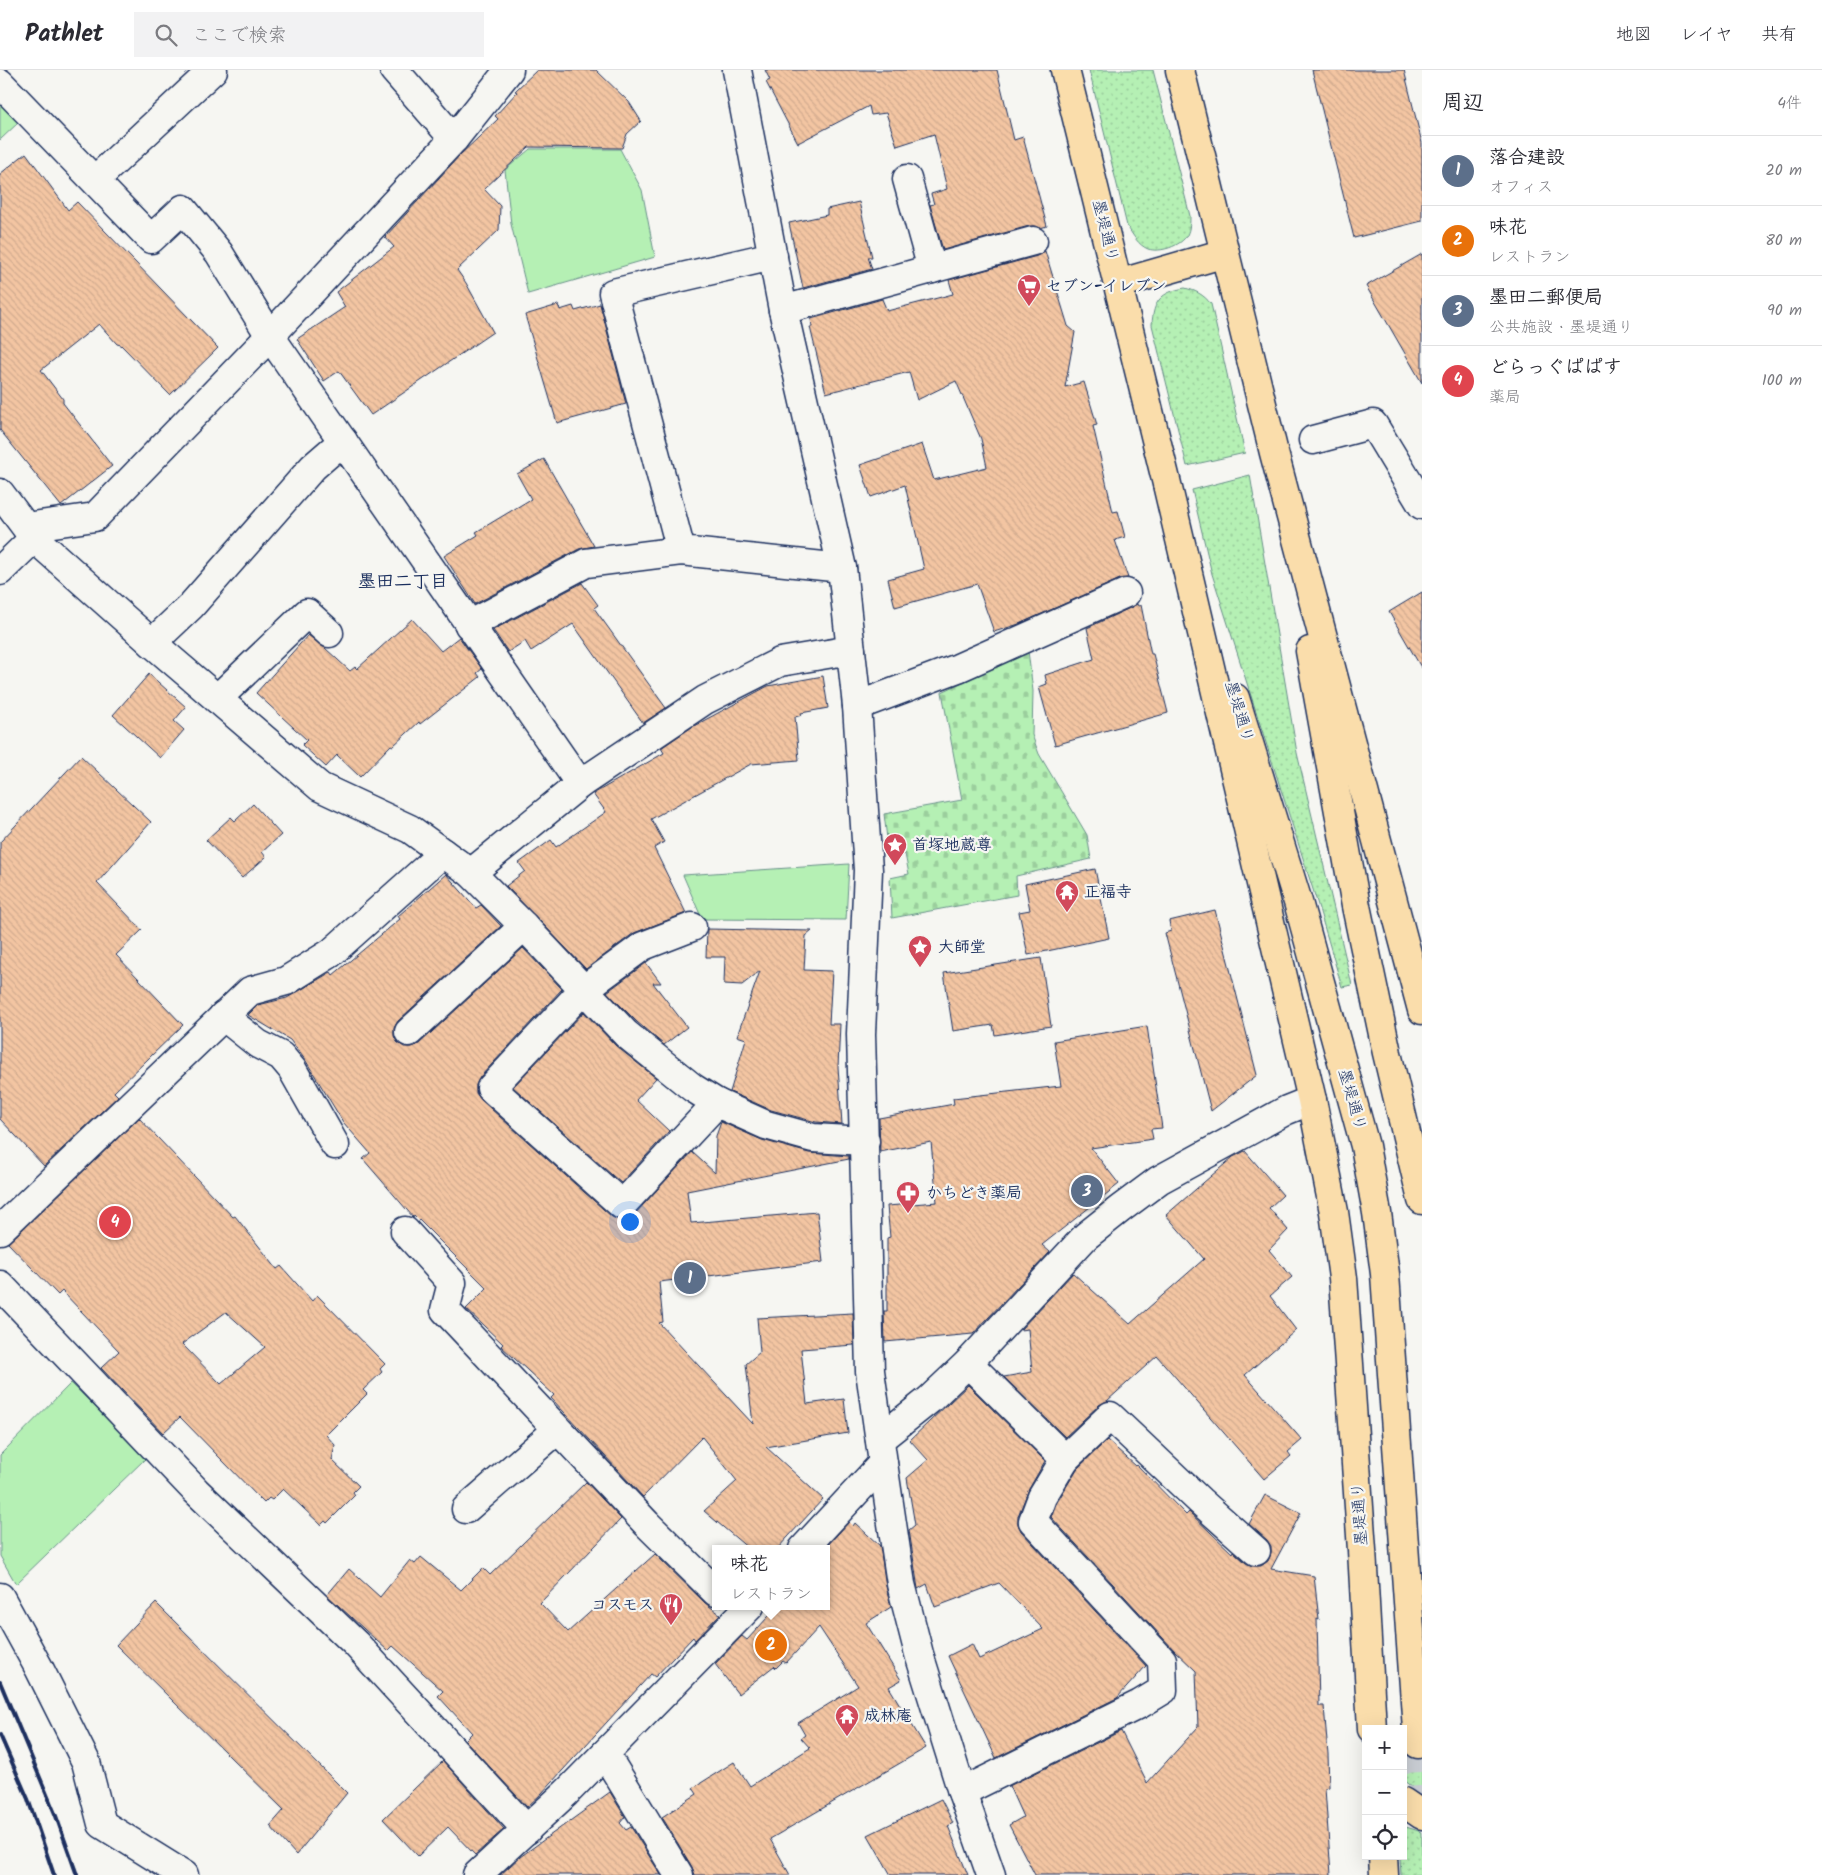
<!DOCTYPE html>
<html lang="ja">
<head>
<meta charset="utf-8">
<style>
  :root { --surface:#fff; --page:#f2f2f3; --text:#2b2b33; --muted:#7c7c81; --line:#e1e1e2; --accent:#d1495b }
  body { margin:0; font-family:Kalam,"Klee One",sans-serif; background:var(--page); color:var(--text) }
  .controls { position:absolute; right:15px; bottom:15px; display:grid; overflow:hidden; border-radius:0px; box-shadow:0 5px 20px #0002 }
  .controls button { width:45px; height:45px; display:grid; place-items:center; padding:0; border:0; border-bottom:1px solid var(--line); background:var(--surface); color:var(--text); font:25px sans-serif }
  .you { position:absolute; left:629px; top:1151px; width:18px; height:18px; margin:-12px; border:4px solid #fff; border-radius:50%; background:#1a73e8; box-shadow:0 0 0 8px #1a73e833 }
  .badge { display:grid; place-items:center; width:32px; height:32px; border-radius:50%; background:var(--accent); color:#fff; font-size:16px; font-weight:700 }
  .pin { position:absolute; translate:-50% -50%; border:2px solid #fff; box-shadow:0 1px 5px #0006 }
  .popup { position:absolute; left:712px; top:1475px; width:118px; height:65px; box-sizing:border-box; display:grid; place-content:center; border-radius:0px; background:var(--surface); filter:drop-shadow(0 1px 4px #0005); font-size:16px; white-space:nowrap; color:var(--muted) }
  .popup b { font-size:19px; color:var(--text) }
  .popup::after { content:''; position:absolute; left:50%; top:100%; margin-left:-10px; border:10px solid transparent; border-top-color:var(--surface) }
  .list { margin:0; padding:0; list-style:none }
  h2 { display:flex; justify-content:space-between; align-items:center; height:65px; margin:0; padding:0 20px; font-size:21px }
  h2 small { font-size:16px; font-weight:400; color:var(--muted) }
  .list li { display:grid; grid-template-columns:32px 1fr auto; gap:15px; align-items:center; box-sizing:border-box; height:70px; padding:0 20px; border-top:1px solid var(--line) }
  .list b { display:block; font-size:19px; white-space:nowrap }
  .list p { margin:0; font-size:16px; white-space:nowrap; color:var(--muted) }
  .list em { font-size:16px; font-style:normal; color:var(--muted) }
  .icon { flex:none; width:28px; height:28px; fill:none; stroke:currentColor; stroke-width:2; stroke-linecap:round; stroke-linejoin:round }
  .map { position:relative; flex:none; width:1422px; height:1805px; overflow:hidden }
  header { display:flex; align-items:center; gap:30px; box-sizing:border-box; height:70px; padding:0 25px; background:var(--surface); border-bottom:1px solid var(--line) }
  header strong { font-size:24px }
  nav { display:flex; gap:28px; margin-inline-start:auto; font-size:18px }
  .search { width:350px; height:45px; background:var(--page); display:flex; align-items:center; gap:12px; box-sizing:border-box; padding:0 18px; border-radius:0px; color:var(--muted); font-size:19px }
  main { display:flex }
  aside { flex:1; background:var(--surface) }
  .map>svg:first-child { display:block }
</style>
</head>
<body>
<header>
<strong>Pathlet</strong>
<div class="search"><svg class="icon" aria-label="search" viewBox="0 0 24 24"><circle cx="10" cy="10" r="6"/><path d="M15 15l6 6"/></svg>ここで検索</div>
<nav><a>地図</a><a>レイヤ</a><a>共有</a></nav>
</header>
<main>
<div class="map">
<svg width="1422" height="1805" viewBox="0 0 1422 1805">
  <defs>
    <pattern id="grass-dots" width="8" height="8" patternUnits="userSpaceOnUse" patternTransform="scale(1.25)"><rect width="8" height="8" fill="#b5f0b4"/><path d="M2 2h.1M6 6h.1" fill="none" stroke="#9bce9d" stroke-width="1.8" stroke-linecap="round"/></pattern>
    <pattern id="cemetery-stones" width="16" height="16" patternUnits="userSpaceOnUse" patternTransform="scale(1.25)"><rect width="16" height="16" fill="#b5f0b4"/><path d="M2 7V4a2 2 0 0 1 4 0v3zM10 15v-3a2 2 0 0 1 4 0v3z" fill="#9bce9d"/></pattern>
    <pattern id="building-back-hatch" width="6" height="6" patternUnits="userSpaceOnUse" patternTransform="scale(1.25)"><rect width="6" height="6" fill="#f3c5a2"/><path d="M-1 5l2 2M0 0l6 6M5-1l2 2" fill="none" stroke="#d0aa8e"/></pattern>
  </defs>
  <rect width="100%" height="100%" fill="#f6f6f2"/>
  <filter id="ink" filterUnits="userSpaceOnUse"><feTurbulence type="fractalNoise" baseFrequency=".02" numOctaves="2"/><feDisplacementMap in="SourceGraphic" scale="10" xChannelSelector="R" yChannelSelector="G"/><feConvolveMatrix kernelMatrix="1 2 1 2 8 2 1 2 1" color-interpolation-filters="sRGB"/></filter>
  <g filter="url(#ink)">
    <g fill="url(#grass-dots)" stroke="#689089">
      <path d="M1089 0H1153L1190 146C1190 152 1190 159 1187 165 1181 176 1160 183 1148 179 1138 175 1133 165 1127 156Z"/>
      <path d="M1185 218C1196 221 1203 224 1211 234L1245 383 1187 396 1152 255C1153 231 1161 222 1185 218Z"/>
      <polygon points="1250,405 1297,683 1352,915 1342,917 1317,832 1212,504 1192,420"/>
      <polygon points="1422,1677 1422,1723 1413,1718 1403,1710 1403,1679"/>
      <polygon points="1403,1756 1422,1762 1422,1805 1401,1805 1400,1786 1403,1786"/>
    </g>
    <polygon fill="url(#cemetery-stones)" stroke="#689089" points="1028,581 1033,621 1032,665 1039,684 1087,765 1091,789 1016,806 1017,825 892,848 890,808 909,804 905,784 889,785 884,744 962,730 942,622"/>
    <g fill="#b5f0b4" stroke="#689089">
      <polygon points="0,34 19,52 0,70"/>
      <polygon points="530,79 620,79 642,120 655,187 528,224 511,154 505,100"/>
      <polygon points="849,794 846,850 702,849 683,805"/>
      <polygon points="71,1313 146,1388 16,1514 0,1486 0,1385"/>
    </g>
    <g fill="url(#building-back-hatch)" stroke="#1b2f5e" fill-rule="evenodd">
      <polygon points="537,0 596,0 629,32 641,51 627,64 622,78 529,77 484,119 500,136 499,160 457,200 466,213 493,262 371,345 339,301 324,311 297,269 345,237 336,222 394,177 385,167 460,85 498,49 495,46 517,22 515,21"/>
      <polygon points="765,0 997,0 1014,70 1023,67 1047,156 1040,158 1036,156 1029,156 943,180 930,135 934,134 931,124 947,119 934,64 897,76 886,43 871,45 869,36 798,73 766,12 770,10"/>
      <polygon points="1312,0 1404,0 1422,73 1422,151 1354,168"/>
      <polygon points="26,83 68,140 77,132 218,278 170,325 121,275 117,274 99,254 41,300 63,329 63,333 112,396 61,436 0,360 0,104"/>
      <polygon points="859,132 872,187 868,187 872,199 803,218 789,153 827,145 827,139"/>
      <polygon points="1045,181 1068,256 1075,262 1065,317 1084,312 1097,355 1093,356 1113,442 1118,441 1125,467 1115,470 1128,508 1120,509 1019,554 994,562 977,514 895,537 888,509 924,499 905,415 871,427 860,395 922,374 934,410 987,397 981,369 956,311 917,330 909,302 826,323 810,257 812,257 811,249 882,229 887,241 953,224 949,210 1037,186"/>
      <polygon points="1422,184 1422,313 1366,216"/>
      <polygon points="600,234 626,334 557,353 525,245 558,235 560,240 573,236 575,241"/>
      <polygon points="544,389 594,476 579,479 475,534 444,486 478,465 476,462 531,429 517,404"/>
      <polygon points="582,513 598,535 594,538 666,638 643,653 573,554 531,581 525,571 508,582 493,560"/>
      <polygon points="1422,522 1422,599 1389,542"/>
      <polygon points="1137,534 1138,536 1141,535 1151,584 1153,584 1168,643 1055,675 1039,617 1047,614 1045,605 1094,589 1087,558 1132,537"/>
      <polygon points="412,549 441,581 459,567 482,599 477,603 480,607 420,654 419,652 393,676 391,675 360,707 337,685 326,697 302,675 307,670 256,623 308,565 325,578 350,601 355,597 357,599"/>
      <polygon points="149,604 186,637 174,651 184,660 160,688 113,645"/>
      <polygon points="823,606 828,638 801,643 802,645 795,647 799,690 751,694 651,749 664,772 654,778 686,843 634,863 586,899 506,816 525,801 519,793 551,770 556,777 606,742 593,724 664,683 661,678 692,657 768,616"/>
      <polygon points="81,686 151,752 97,813 142,860 116,885 183,955 114,1022 118,1026 44,1096 0,1049 0,772"/>
      <polygon points="253,734 281,765 262,782 266,787 242,808 206,770 231,747 235,751"/>
      <polygon points="1095,799 1109,868 1028,885 1019,842 1030,840 1025,814"/>
      <polygon points="446,804 476,838 481,835 501,856 398,951 394,958 394,966 397,972 404,977 412,977 419,974 523,878 562,919 480,1007 476,1015 476,1023 481,1030 612,1147 619,1150 627,1150 633,1146 692,1082 715,1103 716,1066 721,1052 762,1070 809,1083 849,1086 849,1089 687,1121 691,1153 817,1142 823,1192 659,1212 663,1252 659,1253 753,1354 746,1294 760,1282 757,1248 853,1243 854,1275 801,1279 807,1334 844,1329 848,1363 766,1377 823,1429 777,1479 749,1479 704,1441 737,1411 702,1367 643,1427 551,1328 554,1325 501,1276 503,1274 466,1239 487,1218 414,1145 413,1147 363,1089 370,1083 343,1052 306,991 290,970 248,945 258,935 287,928 331,902 333,905 400,849 398,846"/>
      <polygon points="1215,840 1257,1005 1211,1041 1165,863 1171,861 1169,851"/>
      <polygon points="707,859 812,861 806,866 804,900 832,901 829,954 840,954 838,997 842,1054 816,1052 771,1040 730,1022 746,969 737,966 760,901 742,915 724,914 725,887 706,887"/>
      <polygon points="1041,888 1051,956 995,965 993,955 953,961 944,903"/>
      <polygon points="646,893 661,913 653,913 687,957 664,975 637,952 607,922"/>
      <polygon points="584,942 616,976 656,1008 636,1030 669,1061 621,1113 513,1017"/>
      <polygon points="1147,956 1162,1058 1151,1059 1153,1069 1091,1078 1119,1114 1042,1175 1050,1182 973,1264 885,1272 884,1241 887,1241 887,1168 890,1167 887,1136 937,1132 931,1072 880,1082 879,1048 954,1034 953,1028 1061,1016 1054,971"/>
      <path d="M139 1048 233 1147 235 1146 277 1199 281 1196 312 1231 317 1225 385 1294 380 1299 382 1302 363 1320 367 1324 326 1365 335 1375 332 1390 359 1416 353 1422 355 1425 327 1453 325 1451 321 1455 283 1419 272 1430 269 1428 264 1433 180 1347 163 1363 101 1298 119 1281 62 1221 58 1225 8 1173ZM226 1242 265 1277 221 1314 182 1274Z"/>
      <polygon points="1245,1081 1283,1125 1269,1138 1288,1160 1269,1180 1292,1207 1270,1226 1296,1260 1245,1305 1302,1370 1288,1382 1291,1386 1264,1409 1157,1286 1107,1331 1099,1335 1065,1367 1004,1307 1032,1302 1028,1259 1020,1260 1073,1203 1130,1254 1204,1189 1166,1145 1233,1087"/>
      <polygon points="968,1315 1045,1391 1029,1419 1018,1446 1018,1454 1021,1461 1146,1596 1117,1628 996,1688 948,1586 972,1574 979,1589 1043,1559 999,1513 935,1537 927,1514 918,1519 909,1460 915,1455 907,1408 928,1390 910,1370"/>
      <polygon points="1107,1370 1136,1396 1137,1395 1186,1445 1189,1442 1232,1483 1233,1481 1246,1493 1252,1496 1261,1496 1268,1491 1271,1484 1271,1476 1267,1470 1249,1454 1265,1425 1301,1443 1271,1499 1314,1506 1319,1550 1317,1549 1319,1636 1324,1636 1328,1684 1329,1717 1325,1718 1331,1805 1035,1805 1009,1755 1023,1747 1009,1716 1121,1661 1147,1713 1198,1657 1196,1601 1174,1580 1051,1447 1056,1434 1077,1399"/>
      <polygon points="586,1412 621,1449 540,1533 568,1562 655,1484 705,1533 720,1544 695,1570 693,1567 655,1607 651,1604 541,1724 527,1737 465,1670 472,1663 438,1626 443,1621 393,1576 388,1581 327,1525 349,1499 380,1527 410,1490 415,1494 421,1487 461,1520 483,1498 490,1505"/>
      <polygon points="849,1452 853,1456 855,1453 880,1476 886,1516 891,1537 866,1553 901,1610 889,1617 926,1678 770,1769 790,1805 695,1805 692,1797 662,1747 697,1724 693,1718 734,1692 750,1716 810,1678 801,1668 805,1665 798,1653 858,1616 819,1557 786,1593 783,1591 776,1598 774,1596 738,1624 715,1594 742,1566 747,1570 778,1536 826,1536 826,1477"/>
      <polygon points="156,1533 347,1723 296,1785 270,1756 284,1740 116,1575"/>
      <polygon points="443,1691 504,1759 475,1785 448,1757 418,1786 383,1749"/>
      <polygon points="610,1722 625,1747 620,1753 626,1760 631,1757 661,1805 500,1805 520,1787"/>
      <polygon points="941,1729 953,1753 948,1756 968,1805 891,1805 868,1765"/>
    </g>
    <g fill="none" stroke-linecap="round" stroke-linejoin="round">
      <polyline stroke="#caced4" stroke-width="28" stroke-dasharray="28 14" stroke-linecap="butt" points="1418,1674 1422,1733"/>
      <g stroke="#1b2f5e" stroke-width="31">
        <g id="minor">
          <polyline points="394,0 454,69"/>
          <polyline points="737,0 783,240 842,498 857,636 868,800 861,964 870,1301 883,1393 901,1514 919,1584 962,1722 991,1805"/>
          <polyline points="0,13 151,169 183,139 219,183 270,266 580,714"/>
          <polyline points="907,109 932,199"/>
          <polyline points="95,110 213,0"/>
          <polyline points="773,186 613,223 681,481 842,498"/>
          <polyline points="783,240 1033,171"/>
          <polyline points="1313,370 1373,354 1422,435"/>
          <polyline points="0,423 34,468 152,573 320,717 410,759 471,803 524,856 626,964 693,1018 717,1033 766,1055 813,1068 865,1071"/>
          <polyline points="26,457 95,447 270,266 454,69 509,0"/>
          <polyline points="0,501 34,468"/>
          <polyline points="469,555 586,493 681,481"/>
          <polyline points="152,573 191,536 313,397 343,371"/>
          <polyline points="217,629 307,543 329,563"/>
          <polyline points="857,636 958,598 1126,523"/>
          <polyline points="471,803 580,714 705,630 780,592 851,580"/>
          <polyline points="692,857 643,876 583,920 491,1018 622,1135 717,1033"/>
          <polyline points="223,946 258,974 281,986 292,999 335,1075"/>
          <polyline points="409,962 524,856"/>
          <polyline points="0,1160 250,921 286,911 331,883 443,783"/>
          <polyline points="405,1161 452,1213 445,1240 647,1454 716,1522"/>
          <polyline points="0,1215 196,1421 356,1574 527,1760"/>
          <polyline points="880,1369 929,1330 968,1293 1086,1166 1120,1139 1159,1110 1287,1040 1312,1030"/>
          <polyline points="1065,1389 1110,1346 1200,1431 1256,1481"/>
          <polyline points="466,1439 557,1360"/>
          <polyline points="803,1479 883,1393"/>
          <polyline points="0,1527 39,1598 86,1692 102,1754 184,1805"/>
          <polyline points="605,1684 679,1805"/>
          <polyline points="962,1722 1140,1634 1163,1620 1162,1590 1033,1451 1042,1427 1065,1389 968,1293"/>
          <polyline points="477,1805 566,1723 750,1536"/>
        </g>
      </g>
      <g stroke="#1b2f5e" stroke-width="31">
        <g id="major">
          <polyline points="1065,0 1166,410 1312,1030 1334,1142 1343,1208 1362,1480 1372,1659"/>
          <polyline points="1180,0 1274,383 1422,940"/>
          <polyline points="1118,214 1225,183"/>
          <polyline points="1310,581 1356,836 1387,983 1422,1130"/>
          <polyline points="1235,628 1298,832 1365,1076 1377,1143 1385,1204 1418,1674"/>
          <polyline points="1403,1732 1422,1745"/>
          <polyline points="1383,1786 1384,1805"/>
        </g>
      </g>
      <use href="#minor" stroke="#f6f6f2" stroke-width="28"/>
      <use href="#major" stroke="#faddab" stroke-width="28"/>
      <g stroke="#1b2f5e" stroke-width="4">
        <polyline points="0,1612 56,1746 77,1805"/>
        <polyline points="0,1665 28,1729 54,1805"/>
      </g>
    </g>
  </g>
  <defs>
    <g id="supermarket-pin" transform="scale(1.25)"><path d="M0 17L-7.5 6A9.5 9.5 0 1 1 7.5 6Z" fill="#d1495b" stroke="#f6f6f2"/><path d="M-6-5.5h2.5l.6 2H6L4.5 2H-2.5L-4.4-4H-6ZM-1.5 3.2a1.3 1.3 0 1 0 .1 0ZM3 3.2a1.3 1.3 0 1 0 .1 0Z" fill="#fff"/></g>
    <g id="sight-pin" transform="scale(1.25)"><path d="M0 17L-7.5 6A9.5 9.5 0 1 1 7.5 6Z" fill="#d1495b" stroke="#f6f6f2"/><path d="M0-6L1.8-2.2L6-1.7L2.9 1.2L3.7 5.4L0 3.3L-3.7 5.4L-2.9 1.2L-6-1.7L-1.8-2.2Z" fill="#fff"/></g>
    <g id="temple-pin" transform="scale(1.25)"><path d="M0 17L-7.5 6A9.5 9.5 0 1 1 7.5 6Z" fill="#d1495b" stroke="#f6f6f2"/><path d="M0-6L5-2H3V0L6.5 2.5H4V6H1.5V3h-3V6H-4V2.5H-6.5L-3 0V-2H-5Z" fill="#fff"/></g>
    <g id="pharmacy-pin" transform="scale(1.25)"><path d="M0 17L-7.5 6A9.5 9.5 0 1 1 7.5 6Z" fill="#d1495b" stroke="#f6f6f2"/><path d="M-2-6h4v4h4v4h-4v4h-4v-4h-4v-4h4Z" fill="#fff"/></g>
    <g id="restaurant-pin" transform="scale(1.25)"><path d="M0 17L-7.5 6A9.5 9.5 0 1 1 7.5 6Z" fill="#d1495b" stroke="#f6f6f2"/><path d="M-5-6h1v4h1v-4h1v4h1v-4h1v5L-1.5 .5V6h-2V.5L-5-1ZM5-6V6H3V1.5H1.5Q1.5-4 5-6Z" fill="#fff"/></g>
  </defs>
  <g fill-rule="evenodd">
    <use href="#supermarket-pin" x="1029" y="216"/>
    <use href="#sight-pin" x="895" y="775"/>
    <use href="#temple-pin" x="1067" y="822"/>
    <use href="#sight-pin" x="920" y="877"/>
    <use href="#pharmacy-pin" x="908" y="1123"/>
    <use href="#restaurant-pin" x="671" y="1535"/>
    <use href="#temple-pin" x="847" y="1646"/>
  </g>
  <g text-anchor="middle" dominant-baseline="central" stroke-width="4.5" stroke-linejoin="round" paint-order="stroke">
    <g font-size="16" fill="#1b2f5e" stroke="#f6f6f2">
      <text transform="translate(1105 161) rotate(76)">墨堤通り</text>
      <text transform="translate(1239 642) rotate(73)">墨堤通り</text>
      <text transform="translate(1352 1030) rotate(74)">墨堤通り</text>
      <text transform="translate(1360 1444) rotate(-94)">墨堤通り</text>
    </g>
    <g font-size="16" font-weight="bold" fill="#1b2f5e" stroke="#f6f6f2" text-anchor="start">
      <text x="1046" y="216">セブン-イレブン</text>
      <text x="912" y="775">首塚地蔵尊</text>
      <text x="1084" y="822">正福寺</text>
      <text x="938" y="877">大師堂</text>
      <text x="926" y="1123">かちどき薬局</text>
      <text x="654" y="1535" text-anchor="end">コスモス</text>
      <text x="864" y="1646">成林庵</text>
    </g>
    <g font-size="18" font-weight="bold" fill="#1b2f5e" stroke="#f6f6f2">
      <text x="403" y="512">墨田二丁目</text>
    </g>
  </g>
</svg>
<div class="controls">
<button>+</button>
<button>−</button>
<button><svg class="icon" aria-label="locate" viewBox="0 0 24 24"><circle cx="12" cy="12" r="6"/><path d="M12 2v4M12 18v4M2 12h4M18 12h4"/></svg></button>
</div>
<div class="you"></div>
<div class="pin badge" style="left:690px;top:1208px;background:#5c6f8a">1</div>
<div class="pin badge" style="left:771px;top:1575px;background:#e8710a">2</div>
<div class="popup"><b>味花</b>レストラン</div>
<div class="pin badge" style="left:1087px;top:1121px;background:#5c6f8a">3</div>
<div class="pin badge" style="left:115px;top:1152px;background:#e0444e">4</div>
</div>
<aside>
<h2>周辺<small>4件</small></h2>
<ul class="list">
<li><span class="badge" style="background:#5c6f8a">1</span><div><b>落合建設</b><p>オフィス</p></div><em>20 m</em></li>
<li><span class="badge" style="background:#e8710a">2</span><div><b>味花</b><p>レストラン</p></div><em>80 m</em></li>
<li><span class="badge" style="background:#5c6f8a">3</span><div><b>墨田二郵便局</b><p>公共施設 · 墨堤通り</p></div><em>90 m</em></li>
<li><span class="badge" style="background:#e0444e">4</span><div><b>どらっぐぱぱす</b><p>薬局</p></div><em>100 m</em></li>
</ul>
</aside>
</main>
</body>
</html>
